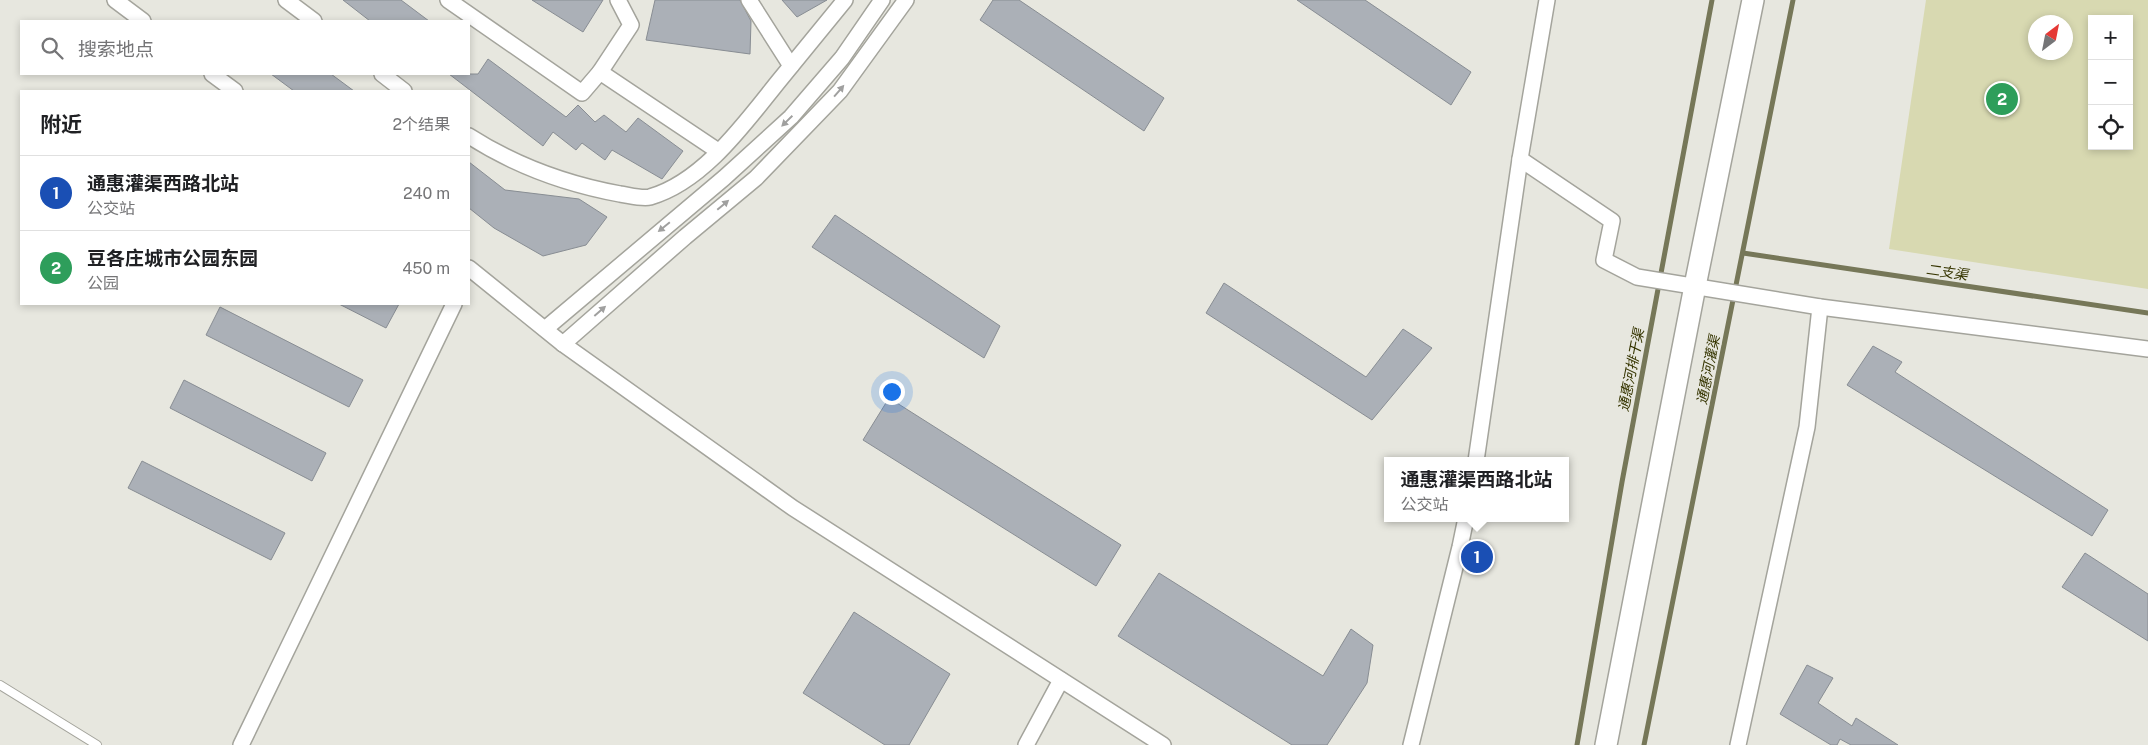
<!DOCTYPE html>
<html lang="zh">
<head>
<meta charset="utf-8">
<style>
  :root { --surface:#fff; --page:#f6f6f6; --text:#202124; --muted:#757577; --line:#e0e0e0; --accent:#2563eb }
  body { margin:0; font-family:"Public Sans","Noto Sans SC",sans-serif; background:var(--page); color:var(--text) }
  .controls { position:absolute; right:15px; top:15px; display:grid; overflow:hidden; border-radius:0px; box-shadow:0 2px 8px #0003 }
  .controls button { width:45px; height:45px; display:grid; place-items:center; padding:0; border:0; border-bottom:1px solid var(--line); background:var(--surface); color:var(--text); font:25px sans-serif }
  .compass { position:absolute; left:2028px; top:15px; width:45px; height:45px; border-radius:50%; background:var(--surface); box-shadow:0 2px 8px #0003; rotate:32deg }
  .you { position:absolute; left:891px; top:391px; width:18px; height:18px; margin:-12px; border:4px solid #fff; border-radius:50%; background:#1a73e8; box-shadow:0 0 0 8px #1a73e833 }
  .badge { display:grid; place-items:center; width:32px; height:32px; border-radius:50%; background:var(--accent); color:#fff; font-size:16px; font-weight:700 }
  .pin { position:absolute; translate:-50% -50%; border:2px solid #fff; box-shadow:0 1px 5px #0006 }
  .popup { position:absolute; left:1384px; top:457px; width:185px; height:65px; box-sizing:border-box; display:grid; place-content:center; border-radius:0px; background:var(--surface); filter:drop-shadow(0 1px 4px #0005); font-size:16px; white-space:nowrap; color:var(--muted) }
  .popup b { font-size:19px; color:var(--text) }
  .popup::after { content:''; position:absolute; left:50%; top:100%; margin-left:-10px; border:10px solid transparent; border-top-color:var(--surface) }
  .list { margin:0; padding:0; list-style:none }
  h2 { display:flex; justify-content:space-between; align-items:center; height:65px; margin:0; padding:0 20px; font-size:21px }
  h2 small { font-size:16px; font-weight:400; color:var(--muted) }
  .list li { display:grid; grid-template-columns:32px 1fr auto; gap:15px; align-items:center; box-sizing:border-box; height:75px; padding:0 20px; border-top:1px solid var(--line) }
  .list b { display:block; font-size:19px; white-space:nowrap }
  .list p { margin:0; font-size:16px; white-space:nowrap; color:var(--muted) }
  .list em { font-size:16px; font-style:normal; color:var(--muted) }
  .icon { flex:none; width:28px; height:28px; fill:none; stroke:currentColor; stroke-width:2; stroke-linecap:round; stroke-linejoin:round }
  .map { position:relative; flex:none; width:2148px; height:745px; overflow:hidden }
  .search { position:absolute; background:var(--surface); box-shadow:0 2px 8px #0003; left:20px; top:20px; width:450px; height:55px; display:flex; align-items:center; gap:12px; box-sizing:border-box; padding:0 18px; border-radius:0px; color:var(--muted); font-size:19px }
  .panel { position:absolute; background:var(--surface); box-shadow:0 2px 8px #0003; left:20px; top:90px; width:450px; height:215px; border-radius:0px }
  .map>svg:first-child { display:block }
</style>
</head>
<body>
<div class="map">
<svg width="2148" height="745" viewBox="0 0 2148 745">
  <rect width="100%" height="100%" fill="#e7e7df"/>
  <path fill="#d8d9b1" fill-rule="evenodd" d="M1926 0H2148V289L1889 249ZM2092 19H2129V146H2092ZM2036 22H2066V52H2036Z"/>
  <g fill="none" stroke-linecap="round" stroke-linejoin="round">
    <g stroke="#767758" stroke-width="5">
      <polyline points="1743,253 2148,313"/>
      <polyline points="1577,745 1622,482 1712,0"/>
      <polyline points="1644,745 1793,0"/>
    </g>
  </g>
  <g fill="#abb0b7" stroke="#888d93">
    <polygon points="343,0 401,0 429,21 370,21"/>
    <polygon points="532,0 603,0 583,32"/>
    <polygon points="655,0 740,0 751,21 750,54 646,40"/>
    <polygon points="782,0 827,0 797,17"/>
    <polygon points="993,0 1019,0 1164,98 1144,131 980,20"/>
    <polygon points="1297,0 1365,0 1471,72 1451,105"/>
    <polygon points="488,59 566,117 578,105 595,122 604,115 626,132 638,118 683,151 662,179 612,150 605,160 582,143 576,150 553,132 543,146 449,74 478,74"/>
    <polygon points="271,74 331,74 354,91 294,91"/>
    <polygon points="469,162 505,190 579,199 607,217 586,245 543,256 494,228 469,208"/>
    <polygon points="835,215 1000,326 984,358 812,247"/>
    <polygon points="1224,283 1366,377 1403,329 1432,348 1372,420 1206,313"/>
    <polygon points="339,304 399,304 386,328"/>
    <polygon points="220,307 363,380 349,407 206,335"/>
    <polygon points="1873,346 1902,362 1895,372 2108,510 2092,536 1847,385"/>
    <polygon points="184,380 326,453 312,481 170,408"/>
    <polygon points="889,398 1121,545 1096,586 863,440"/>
    <polygon points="142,461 285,533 271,560 128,488"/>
    <polygon points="2085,553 2148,594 2148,641 2062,587"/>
    <polygon points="1159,573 1323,676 1351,629 1373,645 1367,683 1327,745 1292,745 1118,636"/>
    <polygon points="854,612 950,674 909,745 885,745 803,693"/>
    <polygon points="1807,665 1833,678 1818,703 1852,726 1856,718 1898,745 1851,745 1840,739 1837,745 1831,745 1780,714"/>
  </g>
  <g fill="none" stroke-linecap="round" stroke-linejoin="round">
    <g stroke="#a4a49c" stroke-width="10">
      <polyline id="lane" points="0,685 97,745"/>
    </g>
    <g stroke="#a4a49c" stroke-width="18">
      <g id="street">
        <polyline points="115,0 143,21"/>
        <polyline points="286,0 314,21"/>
        <polyline points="448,0 582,93 600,72 718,151"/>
        <polyline points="749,0 791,66"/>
        <polyline points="600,72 631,25 618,0"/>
        <polyline points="212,74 235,91"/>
        <polyline points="382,74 404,91"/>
        <path d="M469 136C516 166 565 184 620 194 628 195 642 199 650 197 703 182 745 123 778 82 800 55 823 27 845 0"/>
        <polyline points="1520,159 1612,221 1604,260 1637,277 1820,307 2148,349"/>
        <polyline points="469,268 563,344 793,508 1163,745"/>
        <polyline points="545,329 724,178 791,117 842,58 882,0"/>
        <polyline points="563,344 685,237 756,178 840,91 906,0"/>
        <polyline points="1476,461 1520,159 1547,0"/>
        <polyline points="241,745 454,304"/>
        <polyline points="1026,745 1061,680"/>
        <polyline points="1411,745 1460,547 1466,518"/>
        <polyline points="1738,745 1807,427 1820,307"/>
      </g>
    </g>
    <g stroke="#a4a49c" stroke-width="24">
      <polyline id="secondary" points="1606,745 1695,286 1753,0"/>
    </g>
    <use href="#lane" stroke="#fff" stroke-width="8"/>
    <use href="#street" stroke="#fff" stroke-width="15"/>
    <use href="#secondary" stroke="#fff" stroke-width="21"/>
  </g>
  <defs><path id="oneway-solid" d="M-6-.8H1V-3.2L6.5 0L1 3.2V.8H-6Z" transform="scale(1.25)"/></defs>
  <g fill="#a0a09f">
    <use href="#oneway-solid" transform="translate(839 91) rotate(-49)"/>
    <use href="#oneway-solid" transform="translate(787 121) rotate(136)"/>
    <use href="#oneway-solid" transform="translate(723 205) rotate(-40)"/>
    <use href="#oneway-solid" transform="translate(664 227) rotate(141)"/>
    <use href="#oneway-solid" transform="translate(600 311) rotate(-41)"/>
  </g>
  <g text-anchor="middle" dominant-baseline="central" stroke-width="4" stroke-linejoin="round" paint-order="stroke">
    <g font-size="14" font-style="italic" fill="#363500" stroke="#e7e7df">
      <text transform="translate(1947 272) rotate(8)">二支渠</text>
      <text transform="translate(1631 370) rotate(-79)">通惠河排干渠</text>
      <text transform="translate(1708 370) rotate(-79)">通惠河灌渠</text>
    </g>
  </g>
</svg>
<div class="controls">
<button>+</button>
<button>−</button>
<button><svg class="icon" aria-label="locate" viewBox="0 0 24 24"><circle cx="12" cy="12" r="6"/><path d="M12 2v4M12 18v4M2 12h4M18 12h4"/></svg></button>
</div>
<svg class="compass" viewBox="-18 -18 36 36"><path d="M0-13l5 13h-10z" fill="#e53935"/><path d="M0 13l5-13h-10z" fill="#757577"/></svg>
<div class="you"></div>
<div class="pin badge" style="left:1477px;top:557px;background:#1a4fb4">1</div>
<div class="popup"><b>通惠灌渠西路北站</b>公交站</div>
<div class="pin badge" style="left:2002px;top:99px;background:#2e9e5b">2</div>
<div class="search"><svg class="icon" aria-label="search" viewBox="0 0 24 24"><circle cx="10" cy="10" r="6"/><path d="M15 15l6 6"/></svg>搜索地点</div>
<section class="panel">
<h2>附近<small>2个结果</small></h2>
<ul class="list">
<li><span class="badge" style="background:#1a4fb4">1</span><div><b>通惠灌渠西路北站</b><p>公交站</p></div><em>240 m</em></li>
<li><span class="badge" style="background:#2e9e5b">2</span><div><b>豆各庄城市公园东园</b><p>公园</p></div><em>450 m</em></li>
</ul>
</section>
</div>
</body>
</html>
